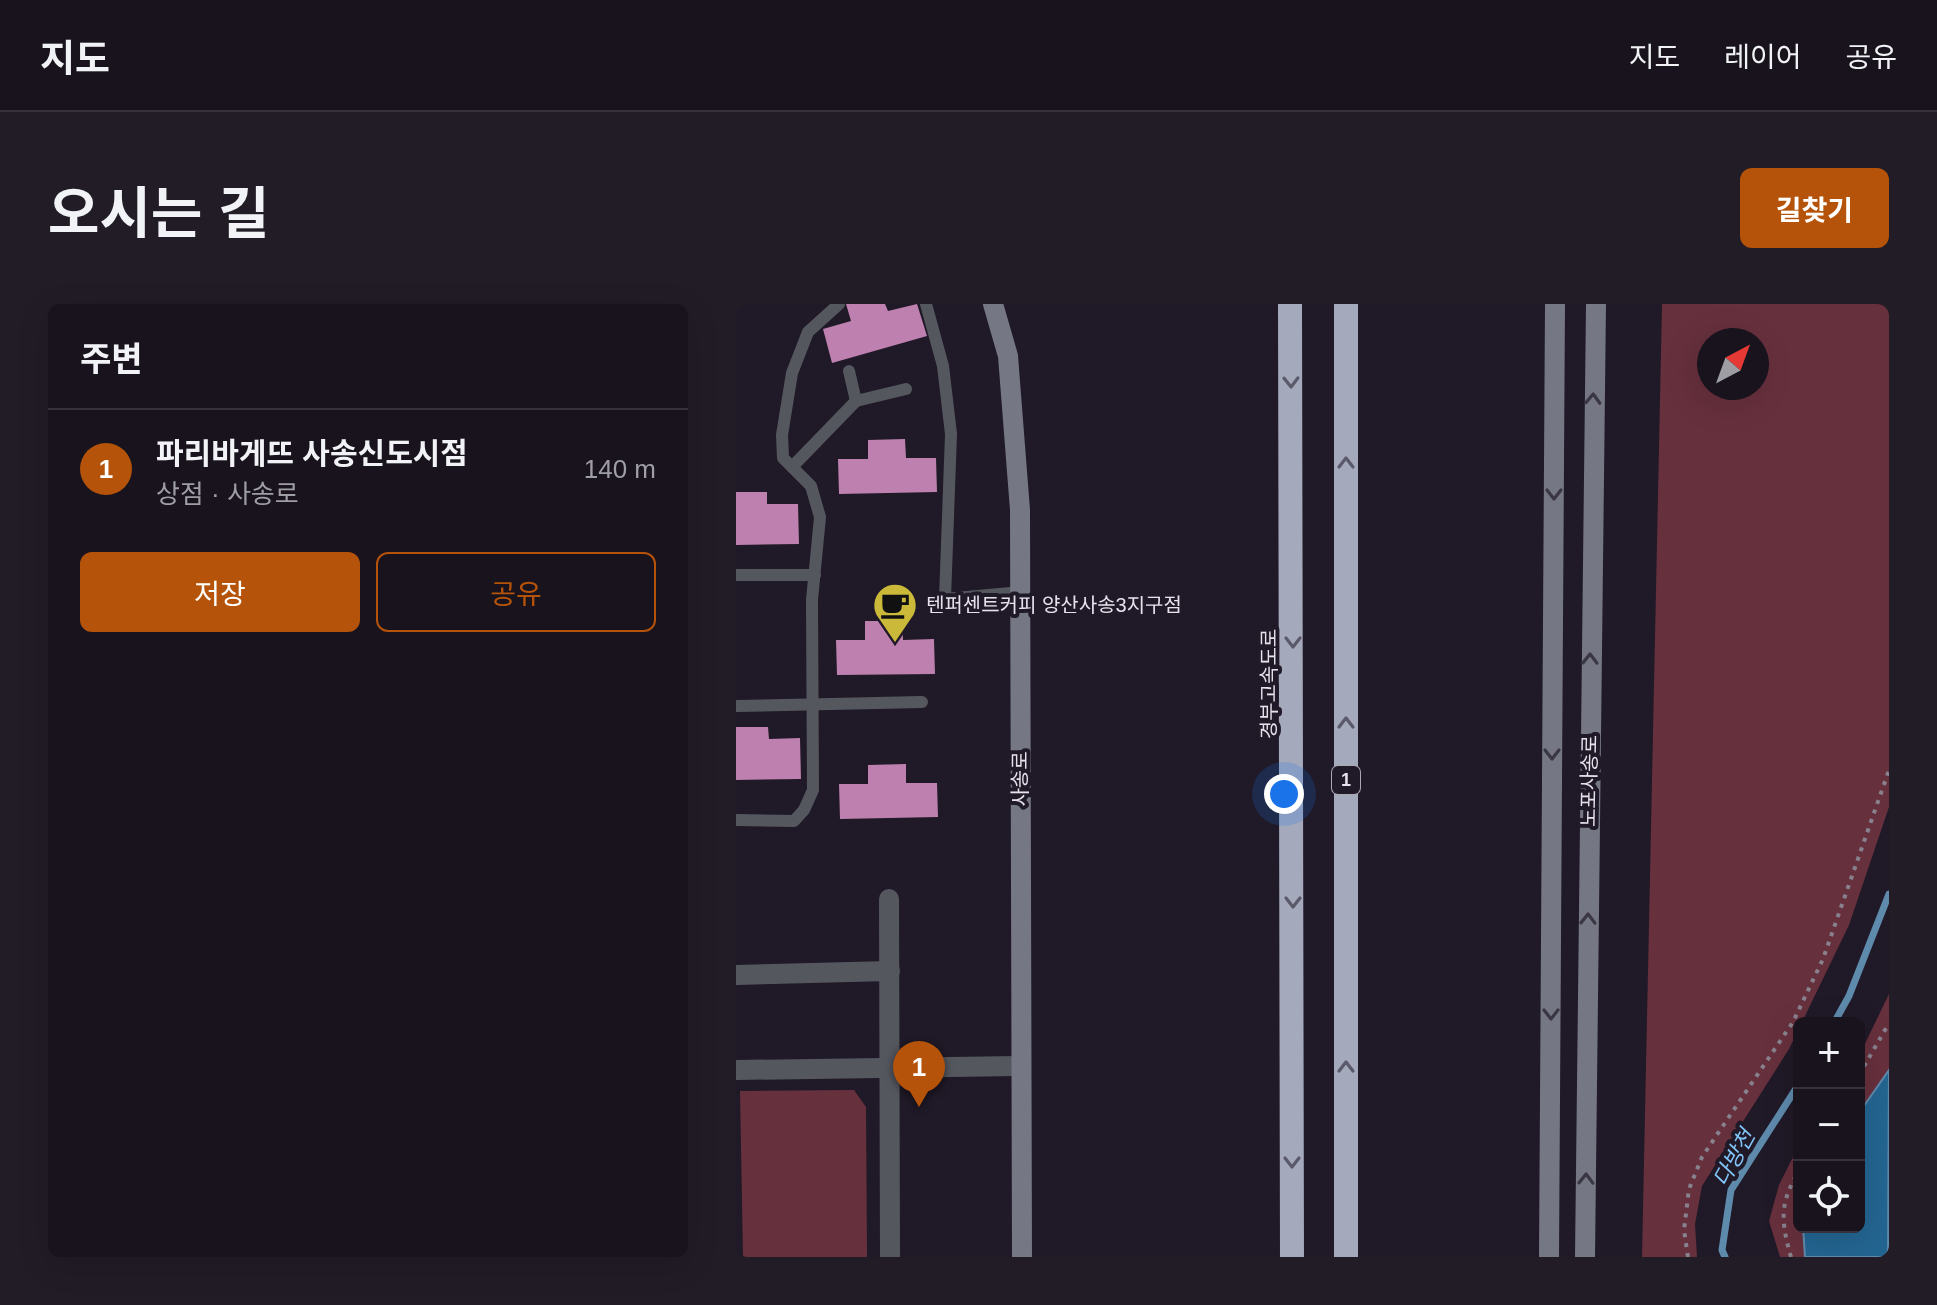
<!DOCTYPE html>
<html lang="ko">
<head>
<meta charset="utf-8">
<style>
  :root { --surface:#18131d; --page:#211c26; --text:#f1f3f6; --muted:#9f9ea4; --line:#36323b; --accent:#b45309 }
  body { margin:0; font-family:Arial,"Noto Sans KR",sans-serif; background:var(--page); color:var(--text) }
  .controls { position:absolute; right:24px; bottom:24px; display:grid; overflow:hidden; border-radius:12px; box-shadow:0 8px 32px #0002 }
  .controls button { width:72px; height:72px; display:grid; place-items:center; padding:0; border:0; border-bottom:2px solid var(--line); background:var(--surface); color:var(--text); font:40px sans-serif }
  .compass { position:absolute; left:961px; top:24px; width:72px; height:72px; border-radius:50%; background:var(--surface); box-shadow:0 8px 32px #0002; rotate:41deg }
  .you { position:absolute; left:548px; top:490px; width:28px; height:28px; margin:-20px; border:6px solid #fff; border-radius:50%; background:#1a73e8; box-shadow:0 0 0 12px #1a73e833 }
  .badge { display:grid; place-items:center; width:52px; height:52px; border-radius:50%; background:var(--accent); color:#fff; font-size:26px; font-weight:700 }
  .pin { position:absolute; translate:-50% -66px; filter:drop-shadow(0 2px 4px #0008) }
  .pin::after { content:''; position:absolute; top:42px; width:28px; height:24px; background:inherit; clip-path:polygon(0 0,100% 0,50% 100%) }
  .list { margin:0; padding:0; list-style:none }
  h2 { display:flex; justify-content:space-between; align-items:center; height:104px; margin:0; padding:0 32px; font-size:34px }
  h2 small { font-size:26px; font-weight:400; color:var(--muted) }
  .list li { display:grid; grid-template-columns:52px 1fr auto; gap:24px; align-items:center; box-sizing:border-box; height:120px; padding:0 32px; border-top:2px solid var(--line) }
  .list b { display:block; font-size:30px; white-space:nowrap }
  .list p { margin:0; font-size:26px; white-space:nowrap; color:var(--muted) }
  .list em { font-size:26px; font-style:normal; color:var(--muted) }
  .actions { display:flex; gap:16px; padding:24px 32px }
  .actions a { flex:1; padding:18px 0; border:2px solid var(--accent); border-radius:12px; text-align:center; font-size:28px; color:var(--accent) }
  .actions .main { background:var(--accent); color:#fff }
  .icon { flex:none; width:44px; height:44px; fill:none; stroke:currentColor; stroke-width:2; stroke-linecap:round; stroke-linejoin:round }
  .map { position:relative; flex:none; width:1153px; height:953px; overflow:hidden; border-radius:12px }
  header { display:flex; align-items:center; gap:48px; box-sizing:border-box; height:112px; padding:0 40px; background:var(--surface); border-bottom:2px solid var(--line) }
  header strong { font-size:38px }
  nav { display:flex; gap:44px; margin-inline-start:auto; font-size:28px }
  .intro { display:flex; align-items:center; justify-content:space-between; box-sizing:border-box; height:192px; padding:0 48px }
  h1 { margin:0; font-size:56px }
  .button { padding:20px 36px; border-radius:12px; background:var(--accent); color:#fff; font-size:28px; font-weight:700 }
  main { display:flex; gap:48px; padding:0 48px }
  aside { flex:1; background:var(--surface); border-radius:12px; box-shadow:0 8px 32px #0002 }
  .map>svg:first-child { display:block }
</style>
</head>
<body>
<header>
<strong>지도</strong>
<nav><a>지도</a><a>레이어</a><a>공유</a></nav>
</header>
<div class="intro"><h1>오시는 길</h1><a class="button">길찾기</a></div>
<main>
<aside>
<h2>주변<small></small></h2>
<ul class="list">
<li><span class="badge">1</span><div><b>파리바게뜨 사송신도시점</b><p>상점 · 사송로</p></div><em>140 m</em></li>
</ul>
<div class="actions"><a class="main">저장</a><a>공유</a></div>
</aside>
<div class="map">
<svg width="1153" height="953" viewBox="0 0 1153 953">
  <rect width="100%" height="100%" fill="#201927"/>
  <g fill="#67303d" fill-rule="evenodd">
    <path d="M926 0H1153V503L1113 621 1053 745 966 882 959 920 961 953H906ZM1021 36V84H973V36Z"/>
    <polygon points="1153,690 1153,953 1044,953 1033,917 1043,881 1063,841 1063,923 1123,923 1123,752"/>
    <polygon points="118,786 130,803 131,953 7,953 4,787"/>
  </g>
  <polygon fill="#236591" stroke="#5e8aac" stroke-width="2" points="1153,766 1152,953 1069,953 1067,923 1123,923 1123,809"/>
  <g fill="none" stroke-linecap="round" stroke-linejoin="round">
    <g stroke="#5e8aac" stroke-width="7">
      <polyline points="1098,719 1113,692 1153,590"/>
      <polyline points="989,953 986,946 995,886 1063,780"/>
    </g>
  </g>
  <g fill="#be81af">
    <polygon points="110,0 149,0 152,7 181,0 191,32 96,59 87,25 115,17"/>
    <polygon points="169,135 170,154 200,154 201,188 103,190 102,155 132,155 132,136"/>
    <polygon points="0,188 31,188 31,200 62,200 63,240 0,241"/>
    <polygon points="129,317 166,317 167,336 198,335 199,370 101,371 100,336 129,336"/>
    <polygon points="0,423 32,423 33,435 64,434 65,475 0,476"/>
    <polygon points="170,460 170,479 201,479 202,513 104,515 103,480 132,480 132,461"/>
  </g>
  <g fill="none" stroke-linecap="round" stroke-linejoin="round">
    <g stroke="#88828e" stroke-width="4" stroke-dasharray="4 6" stroke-linecap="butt">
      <polyline points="1123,771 1153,719"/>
      <polyline points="952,953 948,926 953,885 966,853 1057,718 1087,655 1153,466"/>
      <path d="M1055 953C1045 918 1043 899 1063 867"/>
    </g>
    <g stroke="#55575f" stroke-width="12">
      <polyline points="190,0 207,62 215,130 209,295 284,288"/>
      <polyline points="113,67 120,97"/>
      <polyline points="56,163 120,97 170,85"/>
      <polyline points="0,271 79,271"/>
      <polyline points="0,402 186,398"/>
      <polyline points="0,516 58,517 68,506 77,486 76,296 84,213 75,182 47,154 46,131 56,69 72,28 103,0"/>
    </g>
    <g stroke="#55575f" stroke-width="20">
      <polyline points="153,595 154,953"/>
      <polyline points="0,671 154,667"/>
      <polyline points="0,766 285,762"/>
    </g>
    <g stroke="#757884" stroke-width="20">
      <polyline points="257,0 272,52 284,206 286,953"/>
      <polyline points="813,953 819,0"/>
      <polyline points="849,953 860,0"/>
    </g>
    <g stroke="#a4a9bc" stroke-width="24">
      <polyline points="554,0 556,953"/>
      <polyline points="610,0 610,953"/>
    </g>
  </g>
  <defs><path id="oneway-chevron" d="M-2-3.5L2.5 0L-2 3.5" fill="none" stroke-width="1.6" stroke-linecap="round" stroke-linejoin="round" transform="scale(2)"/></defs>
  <g stroke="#5b5a6a">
    <use href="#oneway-chevron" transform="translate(555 78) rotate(89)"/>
    <use href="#oneway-chevron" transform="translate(610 159) rotate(-90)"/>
    <use href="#oneway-chevron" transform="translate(557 338) rotate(90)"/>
    <use href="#oneway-chevron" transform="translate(610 419) rotate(-90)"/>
    <use href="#oneway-chevron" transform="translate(557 598) rotate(90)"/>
    <use href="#oneway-chevron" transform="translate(610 763) rotate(-90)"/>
    <use href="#oneway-chevron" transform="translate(556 858) rotate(90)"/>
  </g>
  <g stroke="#3a3643">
    <use href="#oneway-chevron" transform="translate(857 95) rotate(-88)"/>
    <use href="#oneway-chevron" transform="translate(818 190) rotate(90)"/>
    <use href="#oneway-chevron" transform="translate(854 355) rotate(-89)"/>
    <use href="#oneway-chevron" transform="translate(816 450) rotate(90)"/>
    <use href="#oneway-chevron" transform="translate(852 615) rotate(-89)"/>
    <use href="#oneway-chevron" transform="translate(815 710) rotate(90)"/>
    <use href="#oneway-chevron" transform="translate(850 875) rotate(-89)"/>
  </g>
  <defs>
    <g id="cafe-pin" transform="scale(2.3)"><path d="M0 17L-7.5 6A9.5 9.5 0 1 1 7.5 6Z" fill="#cbb939" stroke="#201927"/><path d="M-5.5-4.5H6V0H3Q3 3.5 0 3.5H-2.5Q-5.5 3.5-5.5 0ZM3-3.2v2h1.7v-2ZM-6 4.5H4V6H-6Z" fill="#111"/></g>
  </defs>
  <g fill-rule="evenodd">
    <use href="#cafe-pin" x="159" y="301"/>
  </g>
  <g text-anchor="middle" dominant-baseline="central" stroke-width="8" stroke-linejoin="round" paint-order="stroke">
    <rect fill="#201927" stroke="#aba6b1" stroke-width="2" x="596" y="462" width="28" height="28" rx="6"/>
    <g font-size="18" font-weight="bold" fill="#e6e2ec">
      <text x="610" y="476">1</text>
    </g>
    <g font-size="20" fill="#e6e2ec" stroke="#201927" text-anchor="start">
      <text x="190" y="301">텐퍼센트커피 양산사송3지구점</text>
    </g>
    <g font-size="20" fill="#e6e2ec" stroke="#201927">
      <text transform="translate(533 380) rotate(-90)">경부고속도로</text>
      <text transform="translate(284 475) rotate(-90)">사송로</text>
      <text transform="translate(853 477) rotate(-89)">노포사송로</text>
    </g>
    <g font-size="22" font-style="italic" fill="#82c6fa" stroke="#201927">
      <text transform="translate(998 854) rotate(-61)">다방천</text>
    </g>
  </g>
</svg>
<div class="controls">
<button>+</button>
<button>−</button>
<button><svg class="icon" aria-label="locate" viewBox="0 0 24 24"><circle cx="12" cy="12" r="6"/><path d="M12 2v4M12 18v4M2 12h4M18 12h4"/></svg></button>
</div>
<svg class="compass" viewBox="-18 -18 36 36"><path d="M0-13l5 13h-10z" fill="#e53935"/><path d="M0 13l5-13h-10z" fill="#9f9ea4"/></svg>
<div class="you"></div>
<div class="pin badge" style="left:183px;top:803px">1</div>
</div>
</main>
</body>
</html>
